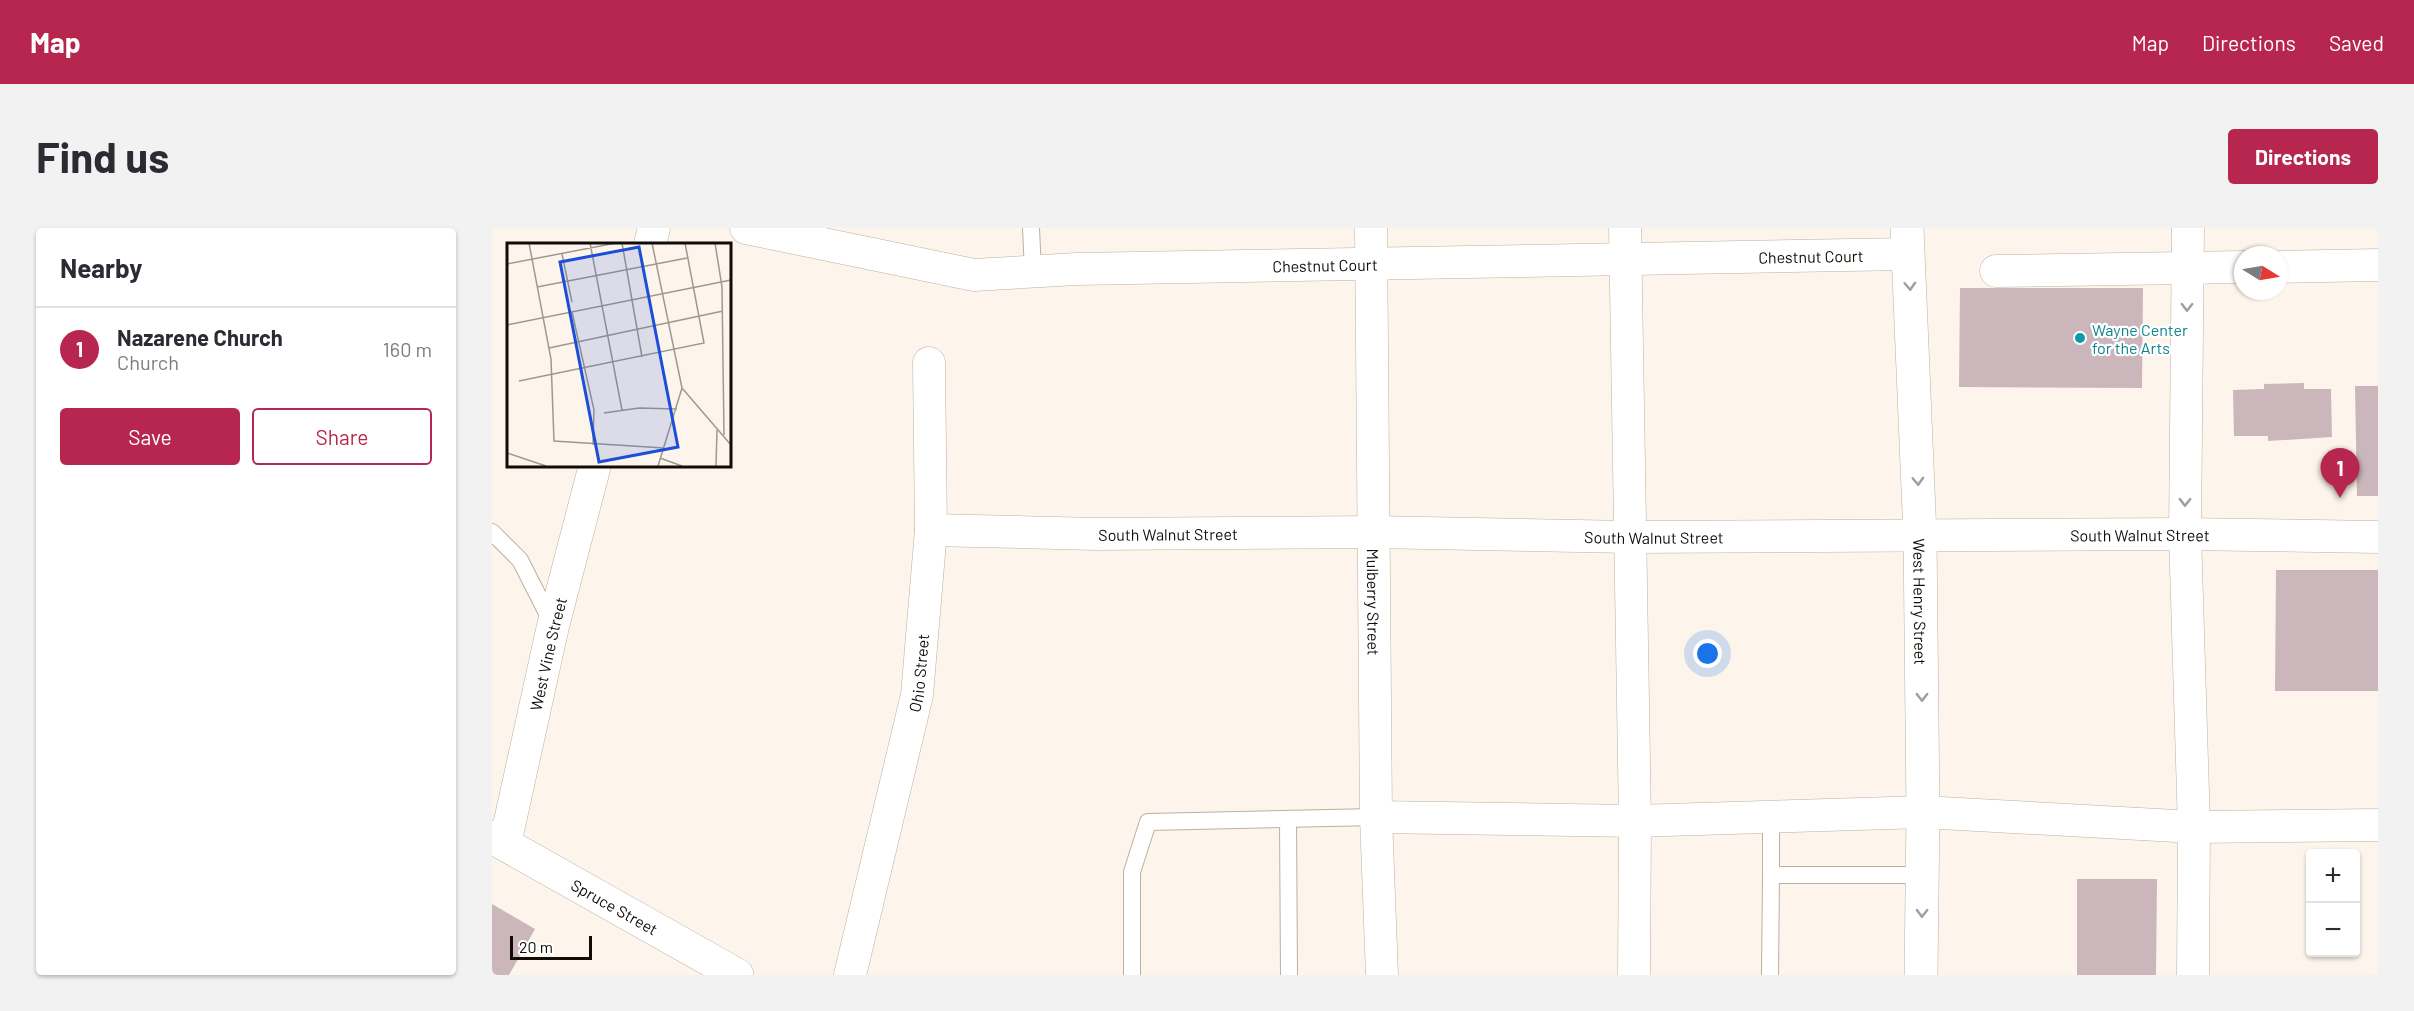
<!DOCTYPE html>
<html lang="en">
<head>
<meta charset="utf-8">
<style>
  :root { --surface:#fff; --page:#f2f2f3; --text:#2b2b33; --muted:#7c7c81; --line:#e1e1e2; --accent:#b7264f }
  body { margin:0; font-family:Barlow,sans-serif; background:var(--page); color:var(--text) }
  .controls { position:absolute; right:18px; bottom:18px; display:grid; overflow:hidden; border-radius:6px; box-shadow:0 2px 4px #0004 }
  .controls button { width:54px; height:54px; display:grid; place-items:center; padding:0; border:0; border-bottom:2px solid var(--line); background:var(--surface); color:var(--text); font:30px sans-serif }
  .compass { position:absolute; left:1742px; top:18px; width:54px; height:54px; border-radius:50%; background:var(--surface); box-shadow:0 2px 4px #0004; rotate:101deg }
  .scale { position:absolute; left:18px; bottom:15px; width:82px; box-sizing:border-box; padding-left:6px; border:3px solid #110c07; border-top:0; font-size:16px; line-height:21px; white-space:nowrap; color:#110c07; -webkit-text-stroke:4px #fff; paint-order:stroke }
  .you { position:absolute; left:1216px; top:426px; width:21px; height:21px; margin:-15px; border:4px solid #fff; border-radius:50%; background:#1a73e8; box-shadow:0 0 0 9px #1a73e833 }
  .badge { display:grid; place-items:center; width:39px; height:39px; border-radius:50%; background:var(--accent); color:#fff; font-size:20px; font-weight:700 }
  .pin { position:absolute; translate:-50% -50px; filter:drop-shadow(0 2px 3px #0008) }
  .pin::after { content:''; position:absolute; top:32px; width:21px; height:18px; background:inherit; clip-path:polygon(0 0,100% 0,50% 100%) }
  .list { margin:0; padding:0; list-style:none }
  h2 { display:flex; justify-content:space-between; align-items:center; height:78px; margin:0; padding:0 24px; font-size:26px }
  h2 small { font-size:20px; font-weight:400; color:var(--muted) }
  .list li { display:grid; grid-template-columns:39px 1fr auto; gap:18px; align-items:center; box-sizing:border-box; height:84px; padding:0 24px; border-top:2px solid var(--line) }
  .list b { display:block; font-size:22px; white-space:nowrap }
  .list p { margin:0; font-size:20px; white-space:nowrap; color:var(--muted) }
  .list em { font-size:20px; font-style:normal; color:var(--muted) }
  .actions { display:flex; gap:12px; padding:18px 24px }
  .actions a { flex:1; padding:14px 0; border:2px solid var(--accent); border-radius:6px; text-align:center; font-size:21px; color:var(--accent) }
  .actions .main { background:var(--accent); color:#fff }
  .map { position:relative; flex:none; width:1886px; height:747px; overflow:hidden; border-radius:6px }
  header { display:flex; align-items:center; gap:36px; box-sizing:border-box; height:84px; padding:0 30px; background:var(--accent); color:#fff }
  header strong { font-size:28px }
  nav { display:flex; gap:33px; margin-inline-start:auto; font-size:21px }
  .intro { display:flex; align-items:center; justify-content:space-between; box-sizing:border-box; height:144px; padding:0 36px }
  h1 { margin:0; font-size:42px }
  .button { padding:15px 27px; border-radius:6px; background:var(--accent); color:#fff; font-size:21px; font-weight:700 }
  main { display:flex; gap:36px; padding:0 36px }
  aside { flex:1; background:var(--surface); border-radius:6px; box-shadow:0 2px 4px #0004 }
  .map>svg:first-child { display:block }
</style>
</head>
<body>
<header>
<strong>Map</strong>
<nav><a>Map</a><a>Directions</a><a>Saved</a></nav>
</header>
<div class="intro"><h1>Find us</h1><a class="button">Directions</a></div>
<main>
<aside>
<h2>Nearby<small></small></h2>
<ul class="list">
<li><span class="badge">1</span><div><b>Nazarene Church</b><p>Church</p></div><em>160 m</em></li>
</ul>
<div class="actions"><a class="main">Save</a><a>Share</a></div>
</aside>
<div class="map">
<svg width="1886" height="747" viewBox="0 0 1886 747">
  <rect width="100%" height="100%" fill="#fdf5eb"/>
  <g fill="#cbb6bc">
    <polygon points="1468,60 1651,60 1650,160 1467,159"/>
    <polygon points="1812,155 1812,161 1839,161 1840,209 1776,213 1776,208 1742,208 1741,162 1772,161 1772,156"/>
    <polygon points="1863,158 1886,158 1886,268 1865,268"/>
    <polygon points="1784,342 1886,342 1886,463 1783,463"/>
    <polygon points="1585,651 1665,651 1664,747 1585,747"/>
    <polygon points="0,676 43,701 17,747 0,747"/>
  </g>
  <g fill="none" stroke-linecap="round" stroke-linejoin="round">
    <g stroke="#bcafa0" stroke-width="18">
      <g id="lane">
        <polyline points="539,0 541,43"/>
        <polyline points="0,304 28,332 60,395"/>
        <polyline points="1279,589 1279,647 1430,647"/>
        <polyline points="796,591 797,747"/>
        <polyline points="640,747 640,644 656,594 884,589"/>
        <polyline points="1278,747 1279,647"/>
      </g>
    </g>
    <g stroke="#bcafa0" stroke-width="33">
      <g id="street">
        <path id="s1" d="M254 0 482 47 585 41 1415 26"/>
        <path id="s2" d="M879 0 884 589 890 747"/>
        <polyline points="1133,0 1143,593 1142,747"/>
        <polyline points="1696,0 1693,306 1702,599 1701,747"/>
        <polyline points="158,16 162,0"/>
        <polyline points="1787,39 1886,37"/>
        <polyline points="1504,43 1751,39"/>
        <path id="s3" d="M439 302 604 306 882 304 1139 309 1693 306 1886 309"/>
        <polyline points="885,586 884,589 1143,593 1431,584 1702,599 1886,597"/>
        <path id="s4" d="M13 616 61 398 103 237"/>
        <path id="s5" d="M358 747 425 467 439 302 437 135"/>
      </g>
    </g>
    <g stroke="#bcafa0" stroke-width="34">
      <g id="secondary">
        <path id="s6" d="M1415 0 1428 308 1431 584 1429 747"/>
        <path id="s7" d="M0 609 245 747"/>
      </g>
    </g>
    <use href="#lane" stroke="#fff" stroke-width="16"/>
    <use href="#street" stroke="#fff" stroke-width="32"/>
    <use href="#secondary" stroke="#fff" stroke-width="33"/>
  </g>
  <defs><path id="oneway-chevron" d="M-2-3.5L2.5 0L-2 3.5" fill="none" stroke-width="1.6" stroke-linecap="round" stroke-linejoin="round" transform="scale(1.5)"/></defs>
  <g stroke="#a09e9c">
    <use href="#oneway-chevron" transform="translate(1418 58) rotate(87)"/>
    <use href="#oneway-chevron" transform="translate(1695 79) rotate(91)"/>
    <use href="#oneway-chevron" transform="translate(1426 253) rotate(88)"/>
    <use href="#oneway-chevron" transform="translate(1693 274) rotate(91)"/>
    <use href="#oneway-chevron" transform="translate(1430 469) rotate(89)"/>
    <use href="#oneway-chevron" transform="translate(1430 685) rotate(91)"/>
  </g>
  <circle fill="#0f9aa8" stroke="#fff" stroke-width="2" cx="1588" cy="110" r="6"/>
  <g text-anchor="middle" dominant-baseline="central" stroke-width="4.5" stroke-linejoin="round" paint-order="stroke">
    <g font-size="16" fill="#110c07" stroke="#fff">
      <text stroke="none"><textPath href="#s1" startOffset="1070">Chestnut Court</textPath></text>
      <text stroke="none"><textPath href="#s1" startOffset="584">Chestnut Court</textPath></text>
      <text stroke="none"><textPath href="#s3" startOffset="237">South Walnut Street</textPath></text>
      <text stroke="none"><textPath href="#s3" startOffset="1209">South Walnut Street</textPath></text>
      <text stroke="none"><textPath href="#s3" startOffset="723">South Walnut Street</textPath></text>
      <text stroke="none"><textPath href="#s6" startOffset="374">West Henry Street</textPath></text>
      <text stroke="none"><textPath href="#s2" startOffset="374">Mulberry Street</textPath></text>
      <text stroke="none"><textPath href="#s4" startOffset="195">West Vine Street</textPath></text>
      <text stroke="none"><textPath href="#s5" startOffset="310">Ohio Street</textPath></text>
      <text stroke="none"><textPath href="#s7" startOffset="141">Spruce Street</textPath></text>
    </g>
    <g font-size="16" fill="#0d838f" stroke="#fff" text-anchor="start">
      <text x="1600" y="101">Wayne Center<tspan x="1600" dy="18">for the Arts</tspan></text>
    </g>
  </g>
  <g transform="translate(15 15)">
    <rect width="224" height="224" fill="#fdf5eb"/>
    <path fill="none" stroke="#9f9890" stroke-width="1.5" d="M22 0 44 116 47 198 157 205M83 0 115 167M115 0 135 114M145 0 175 145 151 223M208 0 215 44 217 192M55 11 65 59M0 21 109 0M30 44 180 15M65 69 87 167 86 202M0 82 224 37M42 105 216 68M12 138 197 100 178 0M175 145 224 202M97 170 132 165 170 166M0 210 39 223M153 215 175 223M209 223 210 187"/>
    <path fill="#1d4ed8" fill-opacity="0.15" stroke="#1d4ed8" stroke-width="3" d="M132 4 171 204 92 219 53 19Z"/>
    <rect width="224" height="224" fill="none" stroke="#110c07" stroke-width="3"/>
  </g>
</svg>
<div class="controls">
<button>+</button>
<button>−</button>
</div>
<svg class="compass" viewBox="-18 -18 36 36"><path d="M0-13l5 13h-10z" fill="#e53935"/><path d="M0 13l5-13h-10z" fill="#7c7c81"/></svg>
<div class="scale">20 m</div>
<div class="you"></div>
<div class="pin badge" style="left:1848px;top:270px">1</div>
</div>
</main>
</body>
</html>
